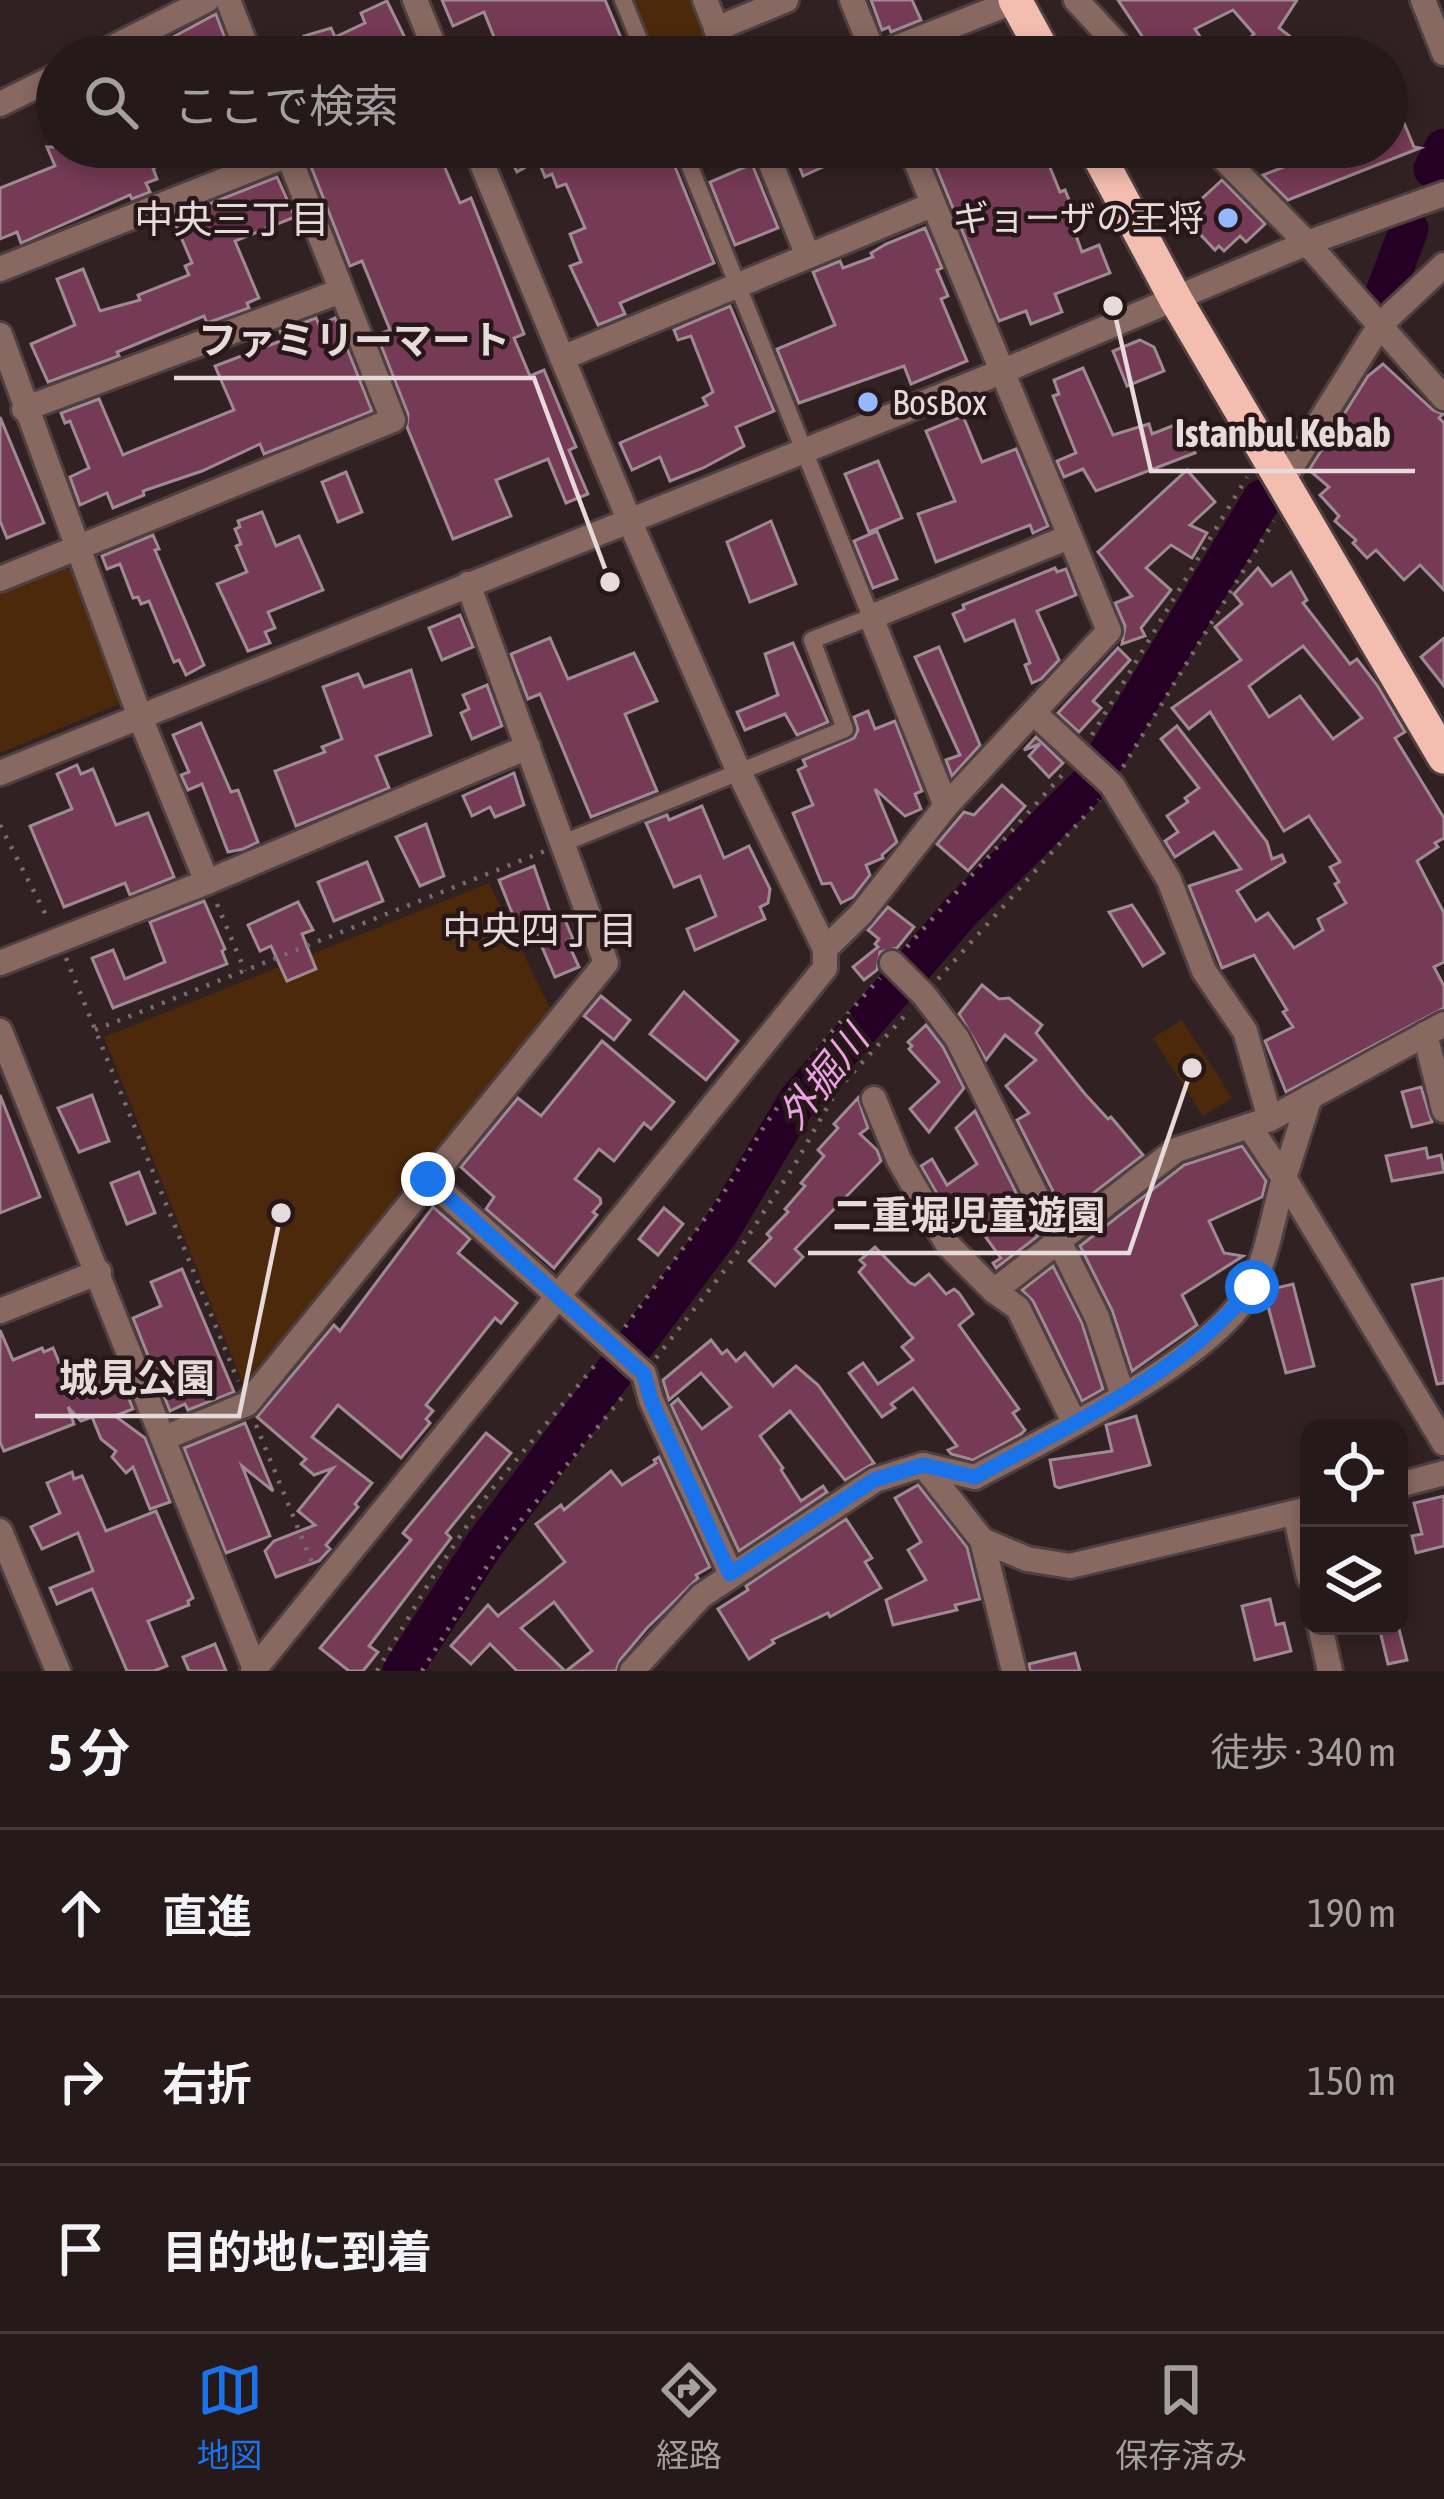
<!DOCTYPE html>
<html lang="ja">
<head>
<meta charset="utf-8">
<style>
  :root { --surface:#26191a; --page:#2e2223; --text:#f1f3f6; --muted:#a4a0a2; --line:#423839; --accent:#1a73e8 }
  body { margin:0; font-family:"Asap Condensed","Noto Sans JP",sans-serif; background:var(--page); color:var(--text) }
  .controls { position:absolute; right:36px; bottom:36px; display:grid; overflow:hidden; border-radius:24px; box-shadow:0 6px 18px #0003 }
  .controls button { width:108px; height:108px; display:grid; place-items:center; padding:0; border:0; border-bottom:3px solid var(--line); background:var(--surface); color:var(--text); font:60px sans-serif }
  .stop { position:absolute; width:36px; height:36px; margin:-27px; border:9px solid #1a73e8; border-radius:50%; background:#fff }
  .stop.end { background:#1a73e8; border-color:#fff; box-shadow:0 3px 12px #0008 }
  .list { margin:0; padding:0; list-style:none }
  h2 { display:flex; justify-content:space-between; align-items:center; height:156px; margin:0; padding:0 48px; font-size:51px }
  h2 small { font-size:39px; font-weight:400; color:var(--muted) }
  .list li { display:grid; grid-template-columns:78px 1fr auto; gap:36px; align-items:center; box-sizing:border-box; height:168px; padding:0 48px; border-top:3px solid var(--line) }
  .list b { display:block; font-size:45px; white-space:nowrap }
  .list em { font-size:39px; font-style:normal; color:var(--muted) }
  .icon { flex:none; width:66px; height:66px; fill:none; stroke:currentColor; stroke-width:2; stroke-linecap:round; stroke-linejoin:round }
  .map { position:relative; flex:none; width:1444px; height:1671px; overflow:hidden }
  .search { position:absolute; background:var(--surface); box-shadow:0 6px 18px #0003; left:36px; right:36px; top:36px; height:132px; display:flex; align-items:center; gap:30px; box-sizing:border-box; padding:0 42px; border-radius:66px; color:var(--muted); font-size:45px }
  .sheet { height:660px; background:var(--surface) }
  nav { display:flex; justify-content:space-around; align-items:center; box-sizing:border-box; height:168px; border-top:3px solid var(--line); background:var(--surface); font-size:33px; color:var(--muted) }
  nav a { display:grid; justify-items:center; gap:6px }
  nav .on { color:var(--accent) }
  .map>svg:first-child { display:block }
</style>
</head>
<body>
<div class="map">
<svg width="1444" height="1671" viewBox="0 0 1444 1671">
  <rect width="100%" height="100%" fill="#322122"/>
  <g fill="#4c290b">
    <polygon points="634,0 689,0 713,57 657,57"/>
    <polygon points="62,566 72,571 121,696 117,705 0,753 0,592"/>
    <polygon points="489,883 551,1010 245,1389 104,1037"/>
    <polygon points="1182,1020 1232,1098 1203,1116 1153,1038"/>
  </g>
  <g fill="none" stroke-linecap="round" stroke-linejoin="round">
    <g stroke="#260024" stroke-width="39">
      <polyline points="1433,169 1444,148"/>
      <polyline points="1378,311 1409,229"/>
      <polyline points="402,1671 484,1545 719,1233 798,1100 962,910 1090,783 1262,499"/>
    </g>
  </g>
  <g fill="#753a56" stroke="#9e8a92" stroke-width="3" fill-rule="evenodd">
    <polygon points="442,0 605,0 629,57 502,57 484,12 453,26"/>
    <polygon points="871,0 912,0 921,20 891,32 889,27 882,30"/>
    <polygon points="1118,0 1297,0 1279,28 1317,57 1229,57 1254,34 1233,10 1195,29 1214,57 1156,57"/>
    <polygon points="387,1 410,48 390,57 309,57 304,36 331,28 335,37 365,23 361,13"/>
    <polygon points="216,14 232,57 131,57 160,44"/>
    <polygon points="1387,82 1414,147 1420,148 1288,200 1263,175 1335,147 1387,147"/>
    <polygon points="47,147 203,147 203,148 153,168 157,179 146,183 150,192 132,199 130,195 21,243 17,232 0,239 0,188 55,166"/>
    <polygon points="350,147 436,147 460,203 471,198 524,334 514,338 530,376 544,370 576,447 569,450 588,494 566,503 548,459 496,480 511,516 453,539 407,427 408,414 377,335 390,330 362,261 350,266 310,164"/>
    <polygon points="504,147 667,147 714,263 620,303 625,314 598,325 570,266 581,262 570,234 585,228 566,184 557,187 552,174 545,177 538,160 517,172"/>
    <polygon points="807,147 867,147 803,176 794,152"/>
    <polygon points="928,147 1021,147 1024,155 1042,148 1060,192 1065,190 1074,212 1068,214 1082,252 1099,245 1110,273 1055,294 1062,312 1031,324 1026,311 999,321"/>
    <polygon points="752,164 778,228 735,245 710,182"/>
    <polygon points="277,177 295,217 235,241 259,298 247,303 249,308 207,323 204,316 117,352 119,356 48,382 31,344 75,325 57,279 83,269 100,311 140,300 138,295 189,275 185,266 192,263 173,218"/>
    <polygon points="1222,180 1265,224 1246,242 1240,236 1224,251 1219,246 1215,250 1183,216"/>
    <polygon points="925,228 942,268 937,270 948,296 941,299 967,361 911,384 904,366 799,403 777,349 835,325 813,272 840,261 843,268 873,257 871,253 886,244"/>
    <polygon points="730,306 774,411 736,427 744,446 703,468 670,481 660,457 632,470 620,443 707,405 703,398 713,392 691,336 678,340 674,330"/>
    <polygon points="316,318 319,325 335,318 372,411 264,454 260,444 202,471 143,491 144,495 113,508 107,493 80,505 70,477 89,468 70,421 65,423 61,413 99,399 123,455 127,453 234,410 215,366 283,340 280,331"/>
    <polygon points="1140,340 1154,347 1164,371 1127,386 1113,351"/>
    <polygon points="1383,364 1433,410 1443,414 1439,418 1444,423 1444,590 1420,565 1404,580 1376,550 1367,558 1353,543 1356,540 1335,521 1339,516 1320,495 1329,487 1309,470 1368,376"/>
    <polygon points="1083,368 1113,435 1149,424 1152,434 1180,423 1195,453 1096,491 1083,469 1064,477 1057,461 1076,453 1053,396 1059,394 1054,380"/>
    <polygon points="963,416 982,462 1016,449 1048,526 1033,533 1030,525 936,562 918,514 955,501 926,431"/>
    <polygon points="0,417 44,523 7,538 0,521"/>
    <polygon points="878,461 902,518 869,532 845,474"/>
    <polygon points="1187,470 1215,502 1190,525 1207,533 1192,558 1171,545 1146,568 1171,590 1141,628 1145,636 1122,644 1125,626 1115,603 1132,596 1098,552"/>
    <polygon points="346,472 362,512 338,522 322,482"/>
    <polygon points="262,512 276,546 299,536 323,590 268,612 275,628 265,632 270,643 248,651 217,584 247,572 236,546 241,544 235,529 240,527 238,521"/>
    <polygon points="771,521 796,584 750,602 727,542"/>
    <polygon points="877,531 897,579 873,588 854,541"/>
    <polygon points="153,535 159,549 155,550 204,665 186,675 179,660 174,662 149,601 141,604 138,597 133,598 120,564 107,569 102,556"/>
    <polygon points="1055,568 1057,572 1066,569 1076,595 1037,611 1059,660 1041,679 1032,683 1025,665 1030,663 1014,620 965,641 953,614 964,609 963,605"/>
    <path d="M1258 568 1272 586 1291 572 1307 600 1303 603 1350 664 1357 659 1377 685 1405 732 1395 738 1444 818V838L1435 843 1438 847 1417 861 1444 913V962L1434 967 1444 986V1008L1286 1092 1265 1041 1293 1027 1283 1012 1287 1010 1254 955 1222 968 1189 886 1241 869 1214 832 1175 857 1165 841 1178 832 1167 816 1188 802 1185 798 1199 788 1161 739 1177 726 1267 842 1272 859 1282 855 1285 862 1237 891 1256 921 1268 913 1294 948 1323 930 1318 919 1346 903 1335 884 1339 882 1330 867 1340 862 1309 816 1284 831 1210 712 1189 729 1172 708 1241 660 1215 627 1242 604 1234 594ZM1303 646 1362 718 1333 739 1300 696 1269 717 1249 686Z"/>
    <polygon points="460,615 473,647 442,660 429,628"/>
    <polygon points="550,638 568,679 634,653 657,701 625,714 657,791 591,817 540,694 528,699 511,654"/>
    <polygon points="1444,638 1444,686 1421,657"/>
    <polygon points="793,643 828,722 797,735 785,714 745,730 737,712 778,695 765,654"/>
    <polygon points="939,647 980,745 952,776 946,760 960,755 915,657"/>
    <polygon points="1118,648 1130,660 1093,701 1101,708 1079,732 1058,713"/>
    <polygon points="411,670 431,735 376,756 389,788 296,826 275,771 325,752 322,747 342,739 323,687 358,674 364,687"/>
    <polygon points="487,685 502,726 472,739 461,713 469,709 463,695"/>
    <polygon points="868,711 875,729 895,721 922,791 915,794 921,809 905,816 875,789 897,842 882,855 883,858 866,865 870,875 853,897 841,903 831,883 822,884 793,813 813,805 798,770 806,766 803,760 854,738 858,730 854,717"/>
    <polygon points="201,723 231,792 238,790 258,842 243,849 228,852 202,784 188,790 181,775 189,772 173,735"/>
    <polygon points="1036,737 1063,763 1049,777 1029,756 1040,744 1024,750"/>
    <polygon points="77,765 81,774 93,769 116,825 148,813 174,877 130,895 125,883 64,907 30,826 72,809 57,774"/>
    <polygon points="514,773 524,805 495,817 490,807 472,816 463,796"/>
    <polygon points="1002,785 1025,806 968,871 937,844 964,812 974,815"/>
    <polygon points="702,806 724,858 749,846 770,889 768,903 760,907 765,919 695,950 687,929 716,916 700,876 674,887 646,823 667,815 669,820"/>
    <polygon points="426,824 444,876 420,886 396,837"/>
    <polygon points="367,862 383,901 334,921 318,882"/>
    <polygon points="534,866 552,918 562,913 573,939 567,941 579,967 555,977 536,933 522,938 499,880"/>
    <polygon points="204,901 225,949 222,951 227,964 113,1008 92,958 113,950 125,979 165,962 150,922"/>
    <polygon points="298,902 313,930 302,934 316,969 287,981 271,946 260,951 248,925"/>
    <polygon points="1132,905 1164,953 1143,966 1109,912"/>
    <polygon points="888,907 914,927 897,948 880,952 877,970 864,980 853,967 878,947 875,944 879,939 868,930"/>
    <polygon points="982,985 999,999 1009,998 1042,1025 1036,1033 1085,1094 1108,1119 1111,1117 1143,1155 1065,1215 1017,1120 1029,1113 1006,1086 1036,1060 1005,1035 986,1060 959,1014"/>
    <polygon points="684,992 738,1041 706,1080 650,1034"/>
    <polygon points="601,996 630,1020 614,1040 584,1016"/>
    <polygon points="926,1025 943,1047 964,1088 929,1132 910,1109 939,1082 909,1049 912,1046 908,1042"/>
    <polygon points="602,1041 674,1102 651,1129 644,1123 614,1161 599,1149 575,1179 600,1198 601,1203 593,1212 597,1215 554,1268 486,1209 494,1197 461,1167 518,1098 541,1116"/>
    <polygon points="1421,1087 1432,1122 1412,1127 1402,1092"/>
    <polygon points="0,1095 40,1197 0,1213"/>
    <polygon points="92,1095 109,1141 79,1152 58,1108"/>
    <polygon points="858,1098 868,1128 860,1134 877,1150 881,1161 795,1249 803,1257 775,1286 749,1261 771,1238 767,1234 788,1212 785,1209 805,1186 801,1183 824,1156 818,1150 838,1128 834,1124"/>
    <polygon points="975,1111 1038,1236 996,1268 993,1263 1001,1258 960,1202 966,1218 955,1225 921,1166 932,1159 947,1185 977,1164 956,1128"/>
    <polygon points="1242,1146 1266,1181 1262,1197 1209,1221 1224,1253 1243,1256 1182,1295 1197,1325 1132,1371 1112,1310 1080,1246 1184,1165"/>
    <polygon points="1426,1148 1428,1158 1441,1155 1444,1172 1392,1181 1386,1156"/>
    <polygon points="139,1172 155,1213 127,1224 111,1183"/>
    <polygon points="433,1207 470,1239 458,1253 517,1303 501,1323 495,1318 426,1405 433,1411 426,1419 430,1423 401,1458 338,1405 312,1437 372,1483 355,1504 358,1507 326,1545 330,1549 319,1561 276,1577 265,1551 274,1541 315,1525 298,1511 333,1468 314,1475 301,1464 306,1459 257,1417 334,1325 340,1331"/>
    <polygon points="664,1208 683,1224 658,1255 639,1239"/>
    <polygon points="875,1247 910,1283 915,1285 929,1274 946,1294 954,1289 959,1293 973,1314 959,1325 1019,1409 1013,1413 1025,1430 1021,1434 973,1460 951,1454 948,1450 957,1446 913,1388 891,1404 895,1408 882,1417 849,1373 863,1363 878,1384 913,1360 902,1347 913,1338 859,1272 865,1265 860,1260"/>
    <polygon points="1053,1266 1082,1323 1103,1389 1082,1401 1033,1301 1022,1290"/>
    <polygon points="182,1269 234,1392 188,1410 185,1404 170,1411 133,1318 161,1306 151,1282"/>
    <polygon points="1444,1278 1444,1383 1437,1384 1412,1285"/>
    <polygon points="1293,1284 1314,1366 1286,1373 1265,1295 1268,1290"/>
    <polygon points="0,1330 13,1360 42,1348 44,1352 53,1348 66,1378 113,1359 133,1409 115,1416 145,1438 170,1502 150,1509 133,1467 126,1473 112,1457 116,1451 101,1439 92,1417 81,1421 68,1407 74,1424 4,1451 0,1442"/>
    <polygon points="711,1340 722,1354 727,1350 736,1361 745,1353 773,1386 796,1366 818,1385 874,1463 845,1480 790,1411 760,1436 783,1468 781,1470 801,1501 823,1486 827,1492 739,1551 671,1405 678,1399 702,1429 731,1407 701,1373 669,1400 663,1380"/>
    <polygon points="1136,1416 1150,1465 1059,1488 1055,1486 1050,1460 1112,1451 1106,1425"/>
    <polygon points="245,1423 273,1491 242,1466 270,1536 226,1553 184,1448"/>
    <polygon points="486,1433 511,1453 446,1533 451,1538 369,1646 378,1652 363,1671 349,1671 320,1648 411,1540 403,1533"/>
    <polygon points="659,1457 710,1567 696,1575 698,1578 647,1628 620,1660 616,1671 566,1671 592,1651 554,1602 521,1628 565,1671 517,1671 490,1644 471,1664 451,1646 488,1605 498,1616 565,1562 536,1524 561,1505 564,1510 611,1471 622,1485 656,1463 654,1460"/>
    <polygon points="72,1472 74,1479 82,1476 106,1531 156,1511 193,1598 188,1601 189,1605 148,1621 167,1666 154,1671 127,1671 92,1589 57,1604 50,1588 93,1571 78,1533 42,1549 31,1527 60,1513 47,1483"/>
    <polygon points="918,1485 967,1547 980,1599 955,1605 957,1610 893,1625 886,1600 926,1580 908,1550 921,1542 895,1498"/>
    <polygon points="1444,1496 1444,1546 1416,1553 1412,1536 1422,1534 1414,1503"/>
    <polygon points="846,1519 872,1558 865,1562 881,1588 830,1617 828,1613 772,1640 774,1643 749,1659 718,1609 748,1590 746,1586"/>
    <polygon points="1270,1599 1276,1625 1284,1623 1291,1651 1255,1660 1242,1606"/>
    <polygon points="1399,1629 1407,1660 1388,1664 1380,1631"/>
    <polygon points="215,1644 226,1671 189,1671 183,1657"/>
    <polygon points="1075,1653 1080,1671 1030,1671 1029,1664"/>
  </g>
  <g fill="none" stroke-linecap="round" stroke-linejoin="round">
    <g stroke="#4f3f40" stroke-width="22">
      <g id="pedestrian">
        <polyline points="623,0 646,57"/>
        <polyline points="561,844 845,729 812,640 871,617 682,147"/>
      </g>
    </g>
    <g stroke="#4f3f40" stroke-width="30">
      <g id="minor">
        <polyline points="228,0 250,57"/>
        <polyline points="705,0 728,57"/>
        <polyline points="852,0 875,57"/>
        <polyline points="1076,0 1129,57"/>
        <polyline points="1423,0 1444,53"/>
        <polyline points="716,29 786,0"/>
        <polyline points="875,56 1015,1"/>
        <polyline points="94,57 207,0"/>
        <polyline points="0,104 57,76"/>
        <polyline points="764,147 808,256"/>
        <polyline points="1212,147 1307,243 1444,398"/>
        <polyline points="0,269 308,147"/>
        <polyline points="0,335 140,717 207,882"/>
        <polyline points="562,358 932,205"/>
        <polyline points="24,409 341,291"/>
        <polyline points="1282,482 1380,325 1444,265"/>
        <polyline points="0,579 393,420 285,147"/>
        <polyline points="1034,713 1112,785 1169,880 1204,971 1245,1031 1270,1119"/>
        <polyline points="946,806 871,617 1069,537"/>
        <polyline points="825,949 861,914 946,806 1109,631 910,147"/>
        <polyline points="0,963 207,882 528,747"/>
        <polyline points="892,963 924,995 957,1038 1097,1317 1122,1393"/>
        <polyline points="0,1031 255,1669"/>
        <polyline points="1425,1034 1444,1110"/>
        <polyline points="1310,1097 1284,1178 1444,1443"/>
        <polyline points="874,1099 899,1160 948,1245 994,1291 1018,1308 1074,1422"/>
        <polyline points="428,1179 644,1374 651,1400 731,1574"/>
        <polyline points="994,1291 1176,1150 1270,1119 1444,1024"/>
        <polyline points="0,1311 99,1272"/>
        <polyline points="164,1438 247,1404 606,963 468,584"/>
        <polyline points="923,1465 982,1540 1014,1671"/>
        <polyline points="1399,1485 1444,1473"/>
        <polyline points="1295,1513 1309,1577"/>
        <polyline points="982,1540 1027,1559 1070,1566 1309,1509"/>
        <polyline points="1320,1626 1330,1671"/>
        <path d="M632 1671 701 1596 875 1480 923 1465 975 1477C1046 1438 1220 1357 1253 1284 1268 1252 1274 1212 1284 1178L1249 1126"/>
      </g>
    </g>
    <g stroke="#4f3f40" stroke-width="30">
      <g id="tertiary">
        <polyline points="415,0 438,57"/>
        <polyline points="0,773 1001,372 1307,243 1444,194"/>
        <polyline points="0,1531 58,1671"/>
        <polyline points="253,1671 825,968 825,949 738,770 630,522 475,147"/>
      </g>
    </g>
    <g stroke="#4f3f40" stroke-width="39">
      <g id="trunk">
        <polyline points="1015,0 1046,57"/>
        <polyline points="1094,147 1176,300 1444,757"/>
      </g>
    </g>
    <g stroke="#7c6c6d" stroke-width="4.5" stroke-dasharray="3 9" stroke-linecap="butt">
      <polyline points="1092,735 1247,477"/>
      <polyline points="1123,767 1274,521"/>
      <polyline points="0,825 49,921"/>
      <polyline points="217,904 245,971"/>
      <polyline points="907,947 1064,773"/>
      <polyline points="66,958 238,1381"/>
      <polyline points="938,979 1099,800"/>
      <polyline points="95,1030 545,851"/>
      <polyline points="625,1327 723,1194 765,1125 828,1036 880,978"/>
      <polyline points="656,1358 731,1262 794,1166 837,1090 910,1010"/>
      <polyline points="256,1425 313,1565"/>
      <polyline points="377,1671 429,1583 488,1494 596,1364"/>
      <polyline points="422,1671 499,1547 625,1394"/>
    </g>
    <use href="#pedestrian" stroke="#876961" stroke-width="16"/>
    <use href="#minor" stroke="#876961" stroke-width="24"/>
    <use href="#tertiary" stroke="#876961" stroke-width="24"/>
    <use href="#trunk" stroke="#f3bdb0" stroke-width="33"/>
  </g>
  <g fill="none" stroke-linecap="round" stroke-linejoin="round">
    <path stroke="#1a73e8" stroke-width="15" d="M428 1179 644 1374 651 1400 730 1574 874 1480 923 1465 975 1477C1072 1423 1182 1375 1252 1287"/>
  </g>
  <g fill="#96b6fd" stroke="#281719" stroke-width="4.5">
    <circle cx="1228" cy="218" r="12"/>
    <circle cx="868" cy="402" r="12"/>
  </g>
  <g text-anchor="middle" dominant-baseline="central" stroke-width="9" stroke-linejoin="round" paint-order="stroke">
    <g font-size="36" fill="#e7dadb" stroke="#281719" text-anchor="end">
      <text x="1204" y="218">ギョーザの王将</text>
      <text x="892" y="402" text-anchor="start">BosBox</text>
    </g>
    <g font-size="39" fill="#e7dadb" stroke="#281719">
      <text x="232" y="219">中央三丁目</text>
      <text x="540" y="930">中央四丁目</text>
    </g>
    <g font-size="39" font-style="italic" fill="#eba2e4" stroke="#281719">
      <text transform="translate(823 1077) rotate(-52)">外掘川</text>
    </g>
  </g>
  <path fill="none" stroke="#e7dadb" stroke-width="4.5" d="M610 582L534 378H174M1113 306L1151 471H1415M1192 1068L1129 1253H808M281 1213L239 1416H35"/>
  <g fill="#e7dadb" stroke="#281719" stroke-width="4.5">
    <circle cx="610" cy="582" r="12"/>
    <circle cx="1113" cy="306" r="12"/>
    <circle cx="1192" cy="1068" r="12"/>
    <circle cx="281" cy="1213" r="12"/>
  </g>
  <g font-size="39" text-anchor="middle" font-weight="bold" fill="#e7dadb" stroke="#281719" stroke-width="9" stroke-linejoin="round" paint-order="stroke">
    <text x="354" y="354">ファミリーマート</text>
    <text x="1283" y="447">Istanbul Kebab</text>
    <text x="969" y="1229">二重堀児童遊園</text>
    <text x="137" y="1392">城見公園</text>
  </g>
</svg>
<div class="controls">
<button><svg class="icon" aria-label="locate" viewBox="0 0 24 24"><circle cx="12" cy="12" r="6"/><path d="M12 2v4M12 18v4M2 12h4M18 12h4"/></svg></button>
<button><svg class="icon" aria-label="layers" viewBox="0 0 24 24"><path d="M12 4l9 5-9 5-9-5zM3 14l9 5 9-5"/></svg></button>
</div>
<div class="stop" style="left:1252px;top:1287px"></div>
<div class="stop end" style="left:428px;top:1179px"></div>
<div class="search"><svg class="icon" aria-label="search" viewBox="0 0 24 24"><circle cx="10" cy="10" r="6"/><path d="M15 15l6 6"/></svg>ここで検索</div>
</div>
<section class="sheet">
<h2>5 分<small>徒歩 · 340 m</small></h2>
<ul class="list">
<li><svg class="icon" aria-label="ahead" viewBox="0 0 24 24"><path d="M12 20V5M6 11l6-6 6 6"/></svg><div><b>直進</b></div><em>190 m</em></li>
<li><svg class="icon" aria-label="right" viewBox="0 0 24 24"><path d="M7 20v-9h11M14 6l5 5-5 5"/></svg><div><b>右折</b></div><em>150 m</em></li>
<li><svg class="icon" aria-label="arrive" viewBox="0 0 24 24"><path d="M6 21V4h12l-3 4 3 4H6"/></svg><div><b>目的地に到着</b></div></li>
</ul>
</section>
<nav>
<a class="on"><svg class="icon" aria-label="map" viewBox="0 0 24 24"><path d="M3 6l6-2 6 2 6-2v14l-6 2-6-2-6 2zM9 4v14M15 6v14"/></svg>地図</a>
<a><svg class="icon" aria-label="directions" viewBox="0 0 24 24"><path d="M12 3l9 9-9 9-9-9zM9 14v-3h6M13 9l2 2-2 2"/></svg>経路</a>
<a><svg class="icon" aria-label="saved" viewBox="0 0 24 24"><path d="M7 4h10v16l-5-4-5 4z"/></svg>保存済み</a>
</nav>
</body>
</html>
